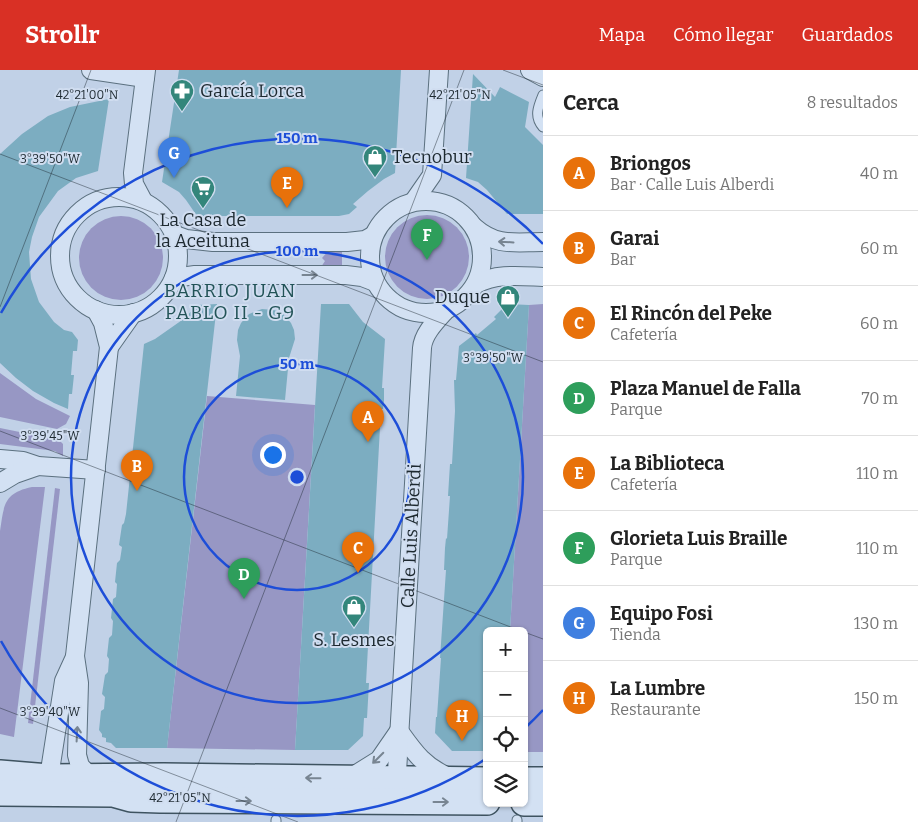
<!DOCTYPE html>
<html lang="es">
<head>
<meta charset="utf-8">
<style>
  :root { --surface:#fff; --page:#f6f6f6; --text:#222; --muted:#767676; --line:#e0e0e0; --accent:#d93025 }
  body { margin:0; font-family:Bitter,serif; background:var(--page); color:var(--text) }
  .controls { position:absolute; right:15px; bottom:15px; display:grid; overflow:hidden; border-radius:8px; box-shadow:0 1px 4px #0004 }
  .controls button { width:45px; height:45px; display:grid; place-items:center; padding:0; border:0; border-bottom:1px solid var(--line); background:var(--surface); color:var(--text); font:25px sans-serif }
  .you { position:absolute; left:272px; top:384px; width:18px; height:18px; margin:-12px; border:4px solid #fff; border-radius:50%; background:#1a73e8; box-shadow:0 0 0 8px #1a73e833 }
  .badge { display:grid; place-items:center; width:32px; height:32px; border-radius:50%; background:var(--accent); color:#fff; font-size:16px; font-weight:700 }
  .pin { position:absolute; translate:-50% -41px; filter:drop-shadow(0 1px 2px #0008) }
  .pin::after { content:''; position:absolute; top:26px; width:18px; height:15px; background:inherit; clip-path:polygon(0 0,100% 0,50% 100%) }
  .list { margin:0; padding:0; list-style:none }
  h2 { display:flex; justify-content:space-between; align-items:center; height:65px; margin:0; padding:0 20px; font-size:21px }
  h2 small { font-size:16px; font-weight:400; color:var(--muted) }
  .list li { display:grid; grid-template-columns:32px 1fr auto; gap:15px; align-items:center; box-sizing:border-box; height:75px; padding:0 20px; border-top:1px solid var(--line) }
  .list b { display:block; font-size:19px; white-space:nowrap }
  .list p { margin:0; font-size:16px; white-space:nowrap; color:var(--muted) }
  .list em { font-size:16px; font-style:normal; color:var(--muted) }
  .icon { flex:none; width:28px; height:28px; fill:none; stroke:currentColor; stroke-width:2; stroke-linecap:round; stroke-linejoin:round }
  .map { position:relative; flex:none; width:543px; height:752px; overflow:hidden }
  header { display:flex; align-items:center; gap:30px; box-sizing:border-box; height:70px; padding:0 25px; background:var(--accent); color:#fff }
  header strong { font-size:24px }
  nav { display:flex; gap:28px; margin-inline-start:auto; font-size:18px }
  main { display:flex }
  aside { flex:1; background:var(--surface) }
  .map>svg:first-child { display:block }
</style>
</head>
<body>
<header>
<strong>Strollr</strong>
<nav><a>Mapa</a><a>Cómo llegar</a><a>Guardados</a></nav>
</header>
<main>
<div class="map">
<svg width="543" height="752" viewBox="0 0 543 752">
  <rect width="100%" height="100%" fill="#c1d1e7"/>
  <g fill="#9797c4">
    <circle cx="427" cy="187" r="42"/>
    <circle cx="121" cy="188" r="42"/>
    <polygon points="329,180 342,180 342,197 321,197 325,191 322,188"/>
    <polygon points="543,234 543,682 524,682 524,561 510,561 529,235"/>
    <polygon points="0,303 36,329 70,346 66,354 57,359 0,347"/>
    <polygon points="207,326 315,335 295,680 167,678"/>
    <polygon points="0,358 59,370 63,374 63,386 55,381 0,374"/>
    <path d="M32 417H45L14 667 0 664V461C4 436 3 423 32 417Z"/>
    <polygon points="55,418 60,419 33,654 28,653"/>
  </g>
  <g fill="#7cadc1">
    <polygon points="179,0 401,0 395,103 384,109 368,121 353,134 357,137 349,144 339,146 197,146 186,130 179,122 162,112"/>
    <polygon points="473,4 495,27 500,17 529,32 525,57 543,75 543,144 507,144 487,120 478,112 466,108"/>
    <polygon points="109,29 98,101 76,108 58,121 39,147 32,167 29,182 31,209 39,232 54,252 64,260 72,262 78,270 77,281 73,281 71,305 74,305 72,324 69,324 68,339 54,333 33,321 16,308 0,293 0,84 22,64 48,46 70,37"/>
    <polygon points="217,234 167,678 116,678 111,673 106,672 106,668 102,667 102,664 99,660 101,641 104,639 105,627 102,624 105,605 108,602 109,589 107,586 109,568 112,565 113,551 111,548 113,529 116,527 117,514 115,512 117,493 120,490 122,477 119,475 122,455 124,453 126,444 144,274 155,269 185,248 197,235"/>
    <polygon points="321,234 349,234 363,252 385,269 382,318 384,318 384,331 383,339 381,339 366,613 369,613 367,648 364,648 363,666 348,680 295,680"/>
    <polygon points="507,234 529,235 510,561 487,561 487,681 452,681 435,663 436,647 437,647 441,588 440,588 446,500 444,500 445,478 446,468 447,469 450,426 448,426 450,394 452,394 455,341 454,310 456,310 459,276 476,263 477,265 496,249 494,247"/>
    <polygon points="262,239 274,240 283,244 291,253 294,260 295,269 289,288 285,330 236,326 240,286 237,270 238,260 241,253 249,244"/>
  </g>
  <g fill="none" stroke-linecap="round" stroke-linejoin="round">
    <g stroke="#5b707f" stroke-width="11">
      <g id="service">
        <path d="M543 25C538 37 534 47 543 57"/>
        <polyline points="276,752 276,750"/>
        <polyline points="517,752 517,750"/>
      </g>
    </g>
    <g stroke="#5b707f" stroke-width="20">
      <g id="minor">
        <polyline points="91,0 145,8"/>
        <polyline points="530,0 543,7"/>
        <circle cx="119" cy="186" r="59"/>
        <circle cx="426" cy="187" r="56"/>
        <polyline points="143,131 134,114 133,103 146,0"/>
        <polyline points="414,131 432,105 439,0"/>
        <path d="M474 157C497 177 514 172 543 172"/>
        <polyline points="175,165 186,169 213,172 347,172 365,170 374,165"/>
        <polyline points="174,208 195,205 346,205 362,207 375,212"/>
        <path d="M476 214C497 203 520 206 543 207"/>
        <polyline points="109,277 133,243"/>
        <polyline points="0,389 23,391 38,396 96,400"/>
        <polyline points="0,413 15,404 38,396"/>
        <path d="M399 661C414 682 424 697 449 707"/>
        <polyline points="92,708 80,696 77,685 79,613 75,586 109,277 103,253 96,240"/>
        <polyline points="350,708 379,690 399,661"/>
        <polyline points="40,711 49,707 64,611 75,587"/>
        <path d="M396 719 422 278C423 264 436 251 445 241"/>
      </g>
    </g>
    <g stroke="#3e5360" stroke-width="28">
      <g id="secondary">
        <polyline points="0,703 49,707 164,706 487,710"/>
        <polyline points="524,710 543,710"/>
        <polyline points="0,723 113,724 131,729 160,730 487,732"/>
        <polyline points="524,733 543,733"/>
      </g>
    </g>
    <use href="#service" stroke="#d3e1f3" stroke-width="9"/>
    <use href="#minor" stroke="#d3e1f3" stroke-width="18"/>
    <use href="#secondary" stroke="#d3e1f3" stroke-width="25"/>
  </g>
  <defs><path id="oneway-shaft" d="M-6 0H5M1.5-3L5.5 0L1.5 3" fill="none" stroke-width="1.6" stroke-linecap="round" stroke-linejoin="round" transform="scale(1.25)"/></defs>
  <g stroke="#788592">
    <use href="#oneway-shaft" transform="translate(506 172) rotate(-177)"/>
    <use href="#oneway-shaft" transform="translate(310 205)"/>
    <use href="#oneway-shaft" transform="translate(77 664) rotate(-87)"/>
    <use href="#oneway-shaft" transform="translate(378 688) rotate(135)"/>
    <use href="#oneway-shaft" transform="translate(313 708) rotate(-179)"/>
    <use href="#oneway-shaft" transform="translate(244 731)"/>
    <use href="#oneway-shaft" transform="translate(441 732)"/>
  </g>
  <path fill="none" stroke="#1d2930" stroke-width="1" stroke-opacity="0.45" d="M503 0 543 15M0 84 543 292M0 237 91 0M0 361 521 561M524 562 543 569M0 638 298 752M176 752 464 0"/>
  <g fill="none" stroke="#1d4ed8" stroke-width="2.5">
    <circle cx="297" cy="407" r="113"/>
    <circle cx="297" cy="407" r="226"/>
    <path d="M543 640A339 339 0 0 1 526 657M487 688A339 339 0 0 1 1 571M1 243A339 339 0 0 1 543 174"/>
  </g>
  <defs>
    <g id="pharmacy-pin" transform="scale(1.25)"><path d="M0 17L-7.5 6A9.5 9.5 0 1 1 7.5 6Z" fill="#33867b" stroke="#d0ddf0"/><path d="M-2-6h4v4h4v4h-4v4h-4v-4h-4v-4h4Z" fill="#fff"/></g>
    <g id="shop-pin" transform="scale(1.25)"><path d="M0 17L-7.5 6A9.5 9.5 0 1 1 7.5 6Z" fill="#33867b" stroke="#d0ddf0"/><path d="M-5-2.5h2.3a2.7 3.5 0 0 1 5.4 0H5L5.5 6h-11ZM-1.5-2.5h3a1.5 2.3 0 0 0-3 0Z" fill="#fff"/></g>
    <g id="supermarket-pin" transform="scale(1.25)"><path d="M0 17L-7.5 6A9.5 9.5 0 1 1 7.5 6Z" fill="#33867b" stroke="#d0ddf0"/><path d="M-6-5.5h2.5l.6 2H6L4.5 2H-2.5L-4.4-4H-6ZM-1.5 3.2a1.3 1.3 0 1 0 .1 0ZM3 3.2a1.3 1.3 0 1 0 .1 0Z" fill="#fff"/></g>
  </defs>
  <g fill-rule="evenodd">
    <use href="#pharmacy-pin" x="182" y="21"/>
    <use href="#shop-pin" x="375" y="87"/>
    <use href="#supermarket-pin" x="203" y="118"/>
    <use href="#shop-pin" x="508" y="227"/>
    <use href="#shop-pin" x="354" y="537"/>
  </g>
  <g text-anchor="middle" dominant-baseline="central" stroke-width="4" stroke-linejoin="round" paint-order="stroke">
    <g font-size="18" fill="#1d2930" stroke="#d0ddf0" text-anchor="start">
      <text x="200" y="21">García Lorca</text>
      <text x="392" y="87">Tecnobur</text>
      <text x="203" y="150" text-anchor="middle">La Casa de<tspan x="203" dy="21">la Aceituna</tspan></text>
      <text x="490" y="227" text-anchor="end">Duque</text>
      <text x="354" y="570" text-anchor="middle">S. Lesmes</text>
    </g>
    <g font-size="18" fill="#1d2930" stroke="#d0ddf0">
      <text transform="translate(411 466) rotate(-87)">Calle Luis Alberdi</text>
    </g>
    <g font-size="19" letter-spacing="1" fill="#225357" stroke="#d0ddf0">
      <text x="230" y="220">BARRIO JUAN<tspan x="230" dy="22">PABLO II - G9</tspan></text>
    </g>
  </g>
  <g font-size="12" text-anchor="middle" fill="#1d2930" stroke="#d0ddf0" stroke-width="4" stroke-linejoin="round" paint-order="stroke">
    <text x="87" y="29">42°21'00"N</text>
    <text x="460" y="29">42°21'05"N</text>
    <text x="50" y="93">3°39'50"W</text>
    <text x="493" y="292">3°39'50"W</text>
    <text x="50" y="370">3°39'45"W</text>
    <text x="50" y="646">3°39'40"W</text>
    <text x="180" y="732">42°21'05"N</text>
  </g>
  <circle cx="297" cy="407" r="8" fill="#1d4ed8" stroke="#d0ddf0" stroke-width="2.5"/>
  <g font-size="15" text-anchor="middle" font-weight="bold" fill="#1d4ed8" stroke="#d0ddf0" stroke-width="4" stroke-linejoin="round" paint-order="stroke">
    <text x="297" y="73">150 m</text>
    <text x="297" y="186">100 m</text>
    <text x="297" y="299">50 m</text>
  </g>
</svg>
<div class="controls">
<button>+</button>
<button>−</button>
<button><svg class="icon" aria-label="locate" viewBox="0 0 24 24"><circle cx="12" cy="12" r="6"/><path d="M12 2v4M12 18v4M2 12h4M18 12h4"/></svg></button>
<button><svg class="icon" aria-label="layers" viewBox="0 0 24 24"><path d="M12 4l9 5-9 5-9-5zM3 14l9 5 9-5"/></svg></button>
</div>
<div class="you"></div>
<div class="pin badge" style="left:368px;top:372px;background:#e8710a">A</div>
<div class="pin badge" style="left:137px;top:421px;background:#e8710a">B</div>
<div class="pin badge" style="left:358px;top:503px;background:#e8710a">C</div>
<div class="pin badge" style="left:244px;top:529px;background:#2e9e5b">D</div>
<div class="pin badge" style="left:287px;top:138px;background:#e8710a">E</div>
<div class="pin badge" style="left:427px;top:190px;background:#2e9e5b">F</div>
<div class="pin badge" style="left:174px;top:108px;background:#3f7fe0">G</div>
<div class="pin badge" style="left:462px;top:671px;background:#e8710a">H</div>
</div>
<aside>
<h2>Cerca<small>8 resultados</small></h2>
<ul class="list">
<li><span class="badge" style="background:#e8710a">A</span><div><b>Briongos</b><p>Bar · Calle Luis Alberdi</p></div><em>40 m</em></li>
<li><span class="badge" style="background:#e8710a">B</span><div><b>Garai</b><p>Bar</p></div><em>60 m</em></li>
<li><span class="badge" style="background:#e8710a">C</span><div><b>El Rincón del Peke</b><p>Cafetería</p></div><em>60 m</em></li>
<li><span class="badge" style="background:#2e9e5b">D</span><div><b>Plaza Manuel de Falla</b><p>Parque</p></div><em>70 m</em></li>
<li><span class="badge" style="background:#e8710a">E</span><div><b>La Biblioteca</b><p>Cafetería</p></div><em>110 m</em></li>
<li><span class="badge" style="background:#2e9e5b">F</span><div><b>Glorieta Luis Braille</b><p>Parque</p></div><em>110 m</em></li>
<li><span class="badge" style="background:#3f7fe0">G</span><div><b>Equipo Fosi</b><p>Tienda</p></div><em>130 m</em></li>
<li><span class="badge" style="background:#e8710a">H</span><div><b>La Lumbre</b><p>Restaurante</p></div><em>150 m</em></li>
</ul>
</aside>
</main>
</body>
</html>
